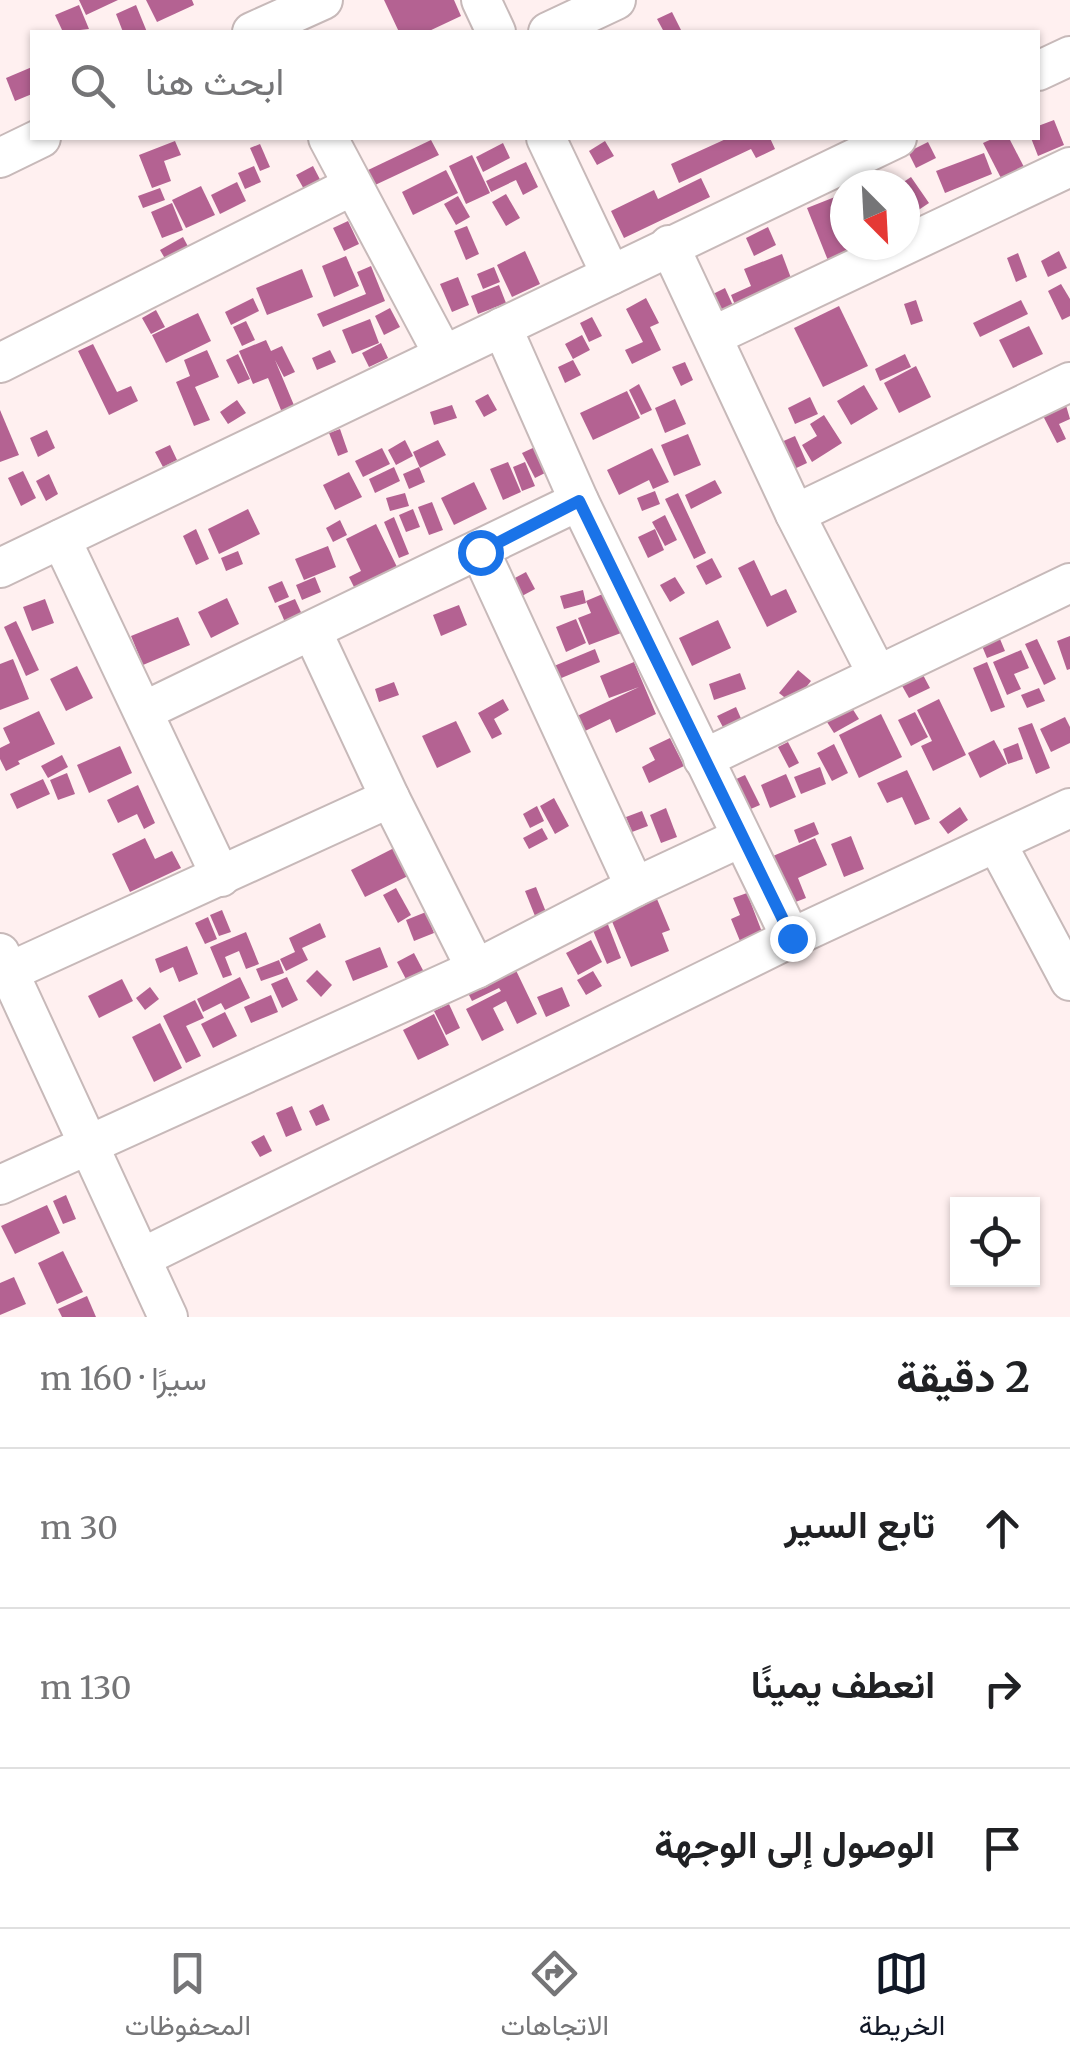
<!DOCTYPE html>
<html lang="ar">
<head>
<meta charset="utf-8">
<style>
  :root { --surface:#fff; --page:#f2f2f2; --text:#202124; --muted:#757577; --line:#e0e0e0; --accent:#111827 }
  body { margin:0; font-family:Merriweather,Vazirmatn,serif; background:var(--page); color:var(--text); direction:rtl }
  .controls { position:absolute; right:30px; bottom:30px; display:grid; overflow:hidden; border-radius:0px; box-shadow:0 2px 8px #0004 }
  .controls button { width:90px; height:90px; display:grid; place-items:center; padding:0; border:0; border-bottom:2px solid var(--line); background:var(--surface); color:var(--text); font:50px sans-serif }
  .compass { position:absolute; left:830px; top:170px; width:90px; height:90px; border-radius:50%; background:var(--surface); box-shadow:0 2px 8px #0004; rotate:156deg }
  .stop { position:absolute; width:30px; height:30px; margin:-22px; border:8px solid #1a73e8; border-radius:50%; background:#fff }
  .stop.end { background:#1a73e8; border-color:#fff; box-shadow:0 2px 10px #0008 }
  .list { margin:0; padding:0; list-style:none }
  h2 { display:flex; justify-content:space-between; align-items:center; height:130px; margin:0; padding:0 40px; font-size:42px }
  h2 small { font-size:32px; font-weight:400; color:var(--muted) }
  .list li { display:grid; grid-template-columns:65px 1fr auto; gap:30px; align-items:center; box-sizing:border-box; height:160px; padding:0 40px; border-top:2px solid var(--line) }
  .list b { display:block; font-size:38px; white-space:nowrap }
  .list em { font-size:32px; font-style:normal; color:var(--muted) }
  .icon { flex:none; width:55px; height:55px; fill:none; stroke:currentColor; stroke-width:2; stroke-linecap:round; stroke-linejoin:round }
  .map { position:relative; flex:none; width:1070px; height:1317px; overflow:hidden; direction:ltr }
  .search { position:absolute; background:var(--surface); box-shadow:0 2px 8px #0004; left:30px; right:30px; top:30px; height:110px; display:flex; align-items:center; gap:25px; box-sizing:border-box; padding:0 35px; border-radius:0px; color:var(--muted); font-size:38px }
  .sheet { height:610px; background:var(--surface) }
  nav { display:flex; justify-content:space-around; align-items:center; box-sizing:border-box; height:140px; border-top:2px solid var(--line); background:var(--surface); font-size:28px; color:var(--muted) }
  nav a { display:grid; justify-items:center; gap:5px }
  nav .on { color:var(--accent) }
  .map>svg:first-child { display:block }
</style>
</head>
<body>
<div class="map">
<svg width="1070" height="1317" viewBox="0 0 1070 1317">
  <rect width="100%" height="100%" fill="#fff0f0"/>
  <g fill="#b46292">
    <polygon points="79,0 118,0 86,15"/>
    <polygon points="146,0 192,0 194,5 157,22"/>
    <polygon points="384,0 454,0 461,16 427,32 399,32"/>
    <polygon points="79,5 89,29 63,32 55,15"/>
    <polygon points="136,5 147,32 123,32 116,14"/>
    <polygon points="672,12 682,32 664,32 657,19"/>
    <polygon points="32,67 32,94 15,101 6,78"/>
    <polygon points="1054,120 1064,145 1038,156 1031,138 1038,138 1038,126"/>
    <polygon points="728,138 770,138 775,149 756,158 751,149 679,183 671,164"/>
    <polygon points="994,138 1009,138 1024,167 1001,178 983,143"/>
    <polygon points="431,140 439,155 373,186 366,171"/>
    <polygon points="175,141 181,155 164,161 171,181 152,188 139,155"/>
    <polygon points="605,141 614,156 597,165 589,151"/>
    <polygon points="928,142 936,158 916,168 908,152"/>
    <polygon points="503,143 510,158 483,172 476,157"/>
    <polygon points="260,144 270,167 260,171 250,148"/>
    <polygon points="984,153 992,174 945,193 936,171"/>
    <polygon points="472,155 490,193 466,204 449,166"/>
    <polygon points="526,162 538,187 523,195 516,180 491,192 486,181"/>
    <polygon points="254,166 261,182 245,189 238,173"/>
    <polygon points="313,166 326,191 310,200 296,175"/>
    <polygon points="446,170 458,193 413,215 402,192"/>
    <polygon points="911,177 929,203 917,211 905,192 905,185 899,185"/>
    <polygon points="701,178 710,197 624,238 611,211 654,190 658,199"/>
    <polygon points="237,182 246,201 220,214 211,195"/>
    <polygon points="201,186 215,215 186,228 172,200"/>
    <polygon points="160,188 165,200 143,208 138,196"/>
    <polygon points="845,193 845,213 840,215 845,227 845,245 863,245 829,263 807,208"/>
    <polygon points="506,194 520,218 506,226 492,202"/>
    <polygon points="458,196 470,217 456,225 444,204"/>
    <polygon points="172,203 183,230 162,238 151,212"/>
    <polygon points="348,221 359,244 344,251 333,228"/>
    <polygon points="467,226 479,254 466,260 454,231"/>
    <polygon points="768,227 776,245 754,256 746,238"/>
    <polygon points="183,237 192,254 170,267 160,250"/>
    <polygon points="525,251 540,284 512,297 497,265"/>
    <polygon points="1059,251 1067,268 1048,277 1041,261"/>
    <polygon points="1018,253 1027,277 1016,282 1007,258"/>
    <polygon points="782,254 794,286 737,310 731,295 751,286 744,269"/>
    <polygon points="346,256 359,286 334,297 322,266"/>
    <polygon points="371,266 385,301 323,327 317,314 366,294 357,272"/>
    <polygon points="494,267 500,282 483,289 477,274"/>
    <polygon points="302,269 313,297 267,315 256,288"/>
    <polygon points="458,277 469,305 452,312 440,284"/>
    <polygon points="1061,284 1070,299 1070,316 1062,320 1048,291"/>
    <polygon points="499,285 506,303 478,314 471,296"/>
    <polygon points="725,288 735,310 718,319 707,297"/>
    <polygon points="253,298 259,311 231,325 225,312"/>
    <polygon points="646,298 659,323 650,327 661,350 632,364 625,350 643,342 626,309"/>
    <polygon points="916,300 923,321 911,325 904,304"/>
    <polygon points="1021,300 1028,314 980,337 973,323"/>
    <polygon points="839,306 868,366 823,387 794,328"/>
    <polygon points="390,308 400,327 384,335 375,316"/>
    <polygon points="156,310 165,327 151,334 142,318"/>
    <polygon points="198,313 211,341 166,363 152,335"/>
    <polygon points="592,317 602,336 589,342 580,323"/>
    <polygon points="370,319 379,343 352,354 342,330"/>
    <polygon points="246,321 255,340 242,346 233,327"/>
    <polygon points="1029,326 1043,354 1013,368 999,340"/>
    <polygon points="582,335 590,350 573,359 565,344"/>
    <polygon points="266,340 271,351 282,346 295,372 284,377 275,360 296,410 283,415 268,378 253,384 239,351"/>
    <polygon points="381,343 388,358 369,367 362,353"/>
    <polygon points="93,344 117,392 131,386 138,401 109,415 78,351"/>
    <polygon points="207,350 219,377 195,387 210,420 194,426 176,382 190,376 184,360"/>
    <polygon points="330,350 336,362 317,370 312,358"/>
    <polygon points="238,354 250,379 238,384 226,360"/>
    <polygon points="905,354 911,367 880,381 875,369"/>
    <polygon points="573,360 581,375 565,383 558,367"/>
    <polygon points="685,362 693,380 681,386 672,367"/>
    <polygon points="916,366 931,397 899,413 884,383"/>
    <polygon points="639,384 652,410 641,415 629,390"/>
    <polygon points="864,385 878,409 851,425 837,401"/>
    <polygon points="627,391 640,418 593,440 580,413"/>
    <polygon points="488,394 497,410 484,417 475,401"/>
    <polygon points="810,397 818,414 795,424 788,408"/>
    <polygon points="675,399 686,424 665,433 655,408"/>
    <polygon points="237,400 246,413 228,424 220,412"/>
    <polygon points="1065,402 1070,419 1059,424 1066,439 1057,443 1041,412"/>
    <polygon points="452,405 457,418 434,425 430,412"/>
    <polygon points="0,410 19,455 0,462"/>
    <polygon points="824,415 842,443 812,462 802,445 817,436 810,424"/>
    <polygon points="340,429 348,452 338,456 329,433"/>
    <polygon points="47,430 55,448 38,457 30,438"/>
    <polygon points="688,434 701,465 674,476 661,445"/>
    <polygon points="795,436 807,463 790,471 779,443"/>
    <polygon points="405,440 413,456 396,465 388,450"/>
    <polygon points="438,440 446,455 420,468 413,452"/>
    <polygon points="170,445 177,460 163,467 155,452"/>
    <polygon points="535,447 547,472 535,478 522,453"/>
    <polygon points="382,448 390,464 363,477 355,461"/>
    <polygon points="652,448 669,482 653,489 649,480 619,495 607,470"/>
    <polygon points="508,462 521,492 503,500 490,469"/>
    <polygon points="525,462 535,486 522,491 513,467"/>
    <polygon points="394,467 400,481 375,493 369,479"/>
    <polygon points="419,467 425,482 409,489 403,474"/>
    <polygon points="23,471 36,498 21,506 8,478"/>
    <polygon points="349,472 362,497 335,510 323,485"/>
    <polygon points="49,474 58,494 46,501 36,481"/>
    <polygon points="715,480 722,493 691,509 685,495"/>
    <polygon points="474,482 487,509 454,525 441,498"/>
    <polygon points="655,491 660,504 642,511 637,498"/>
    <polygon points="405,493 409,506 390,511 386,498"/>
    <polygon points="678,493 706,553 694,559 665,499"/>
    <polygon points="432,502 443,530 429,535 418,507"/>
    <polygon points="248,509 260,534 219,554 208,529"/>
    <polygon points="413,509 420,527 406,532 399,515"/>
    <polygon points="665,515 677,540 665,546 652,522"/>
    <polygon points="394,517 409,554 399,558 384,522"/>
    <polygon points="340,520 347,535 333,542 326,528"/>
    <polygon points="376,524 398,569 359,597 349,577 361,571 346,539"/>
    <polygon points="196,529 209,559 196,565 183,536"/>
    <polygon points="655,529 664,550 648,558 638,537"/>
    <polygon points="328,546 336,567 304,580 295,559"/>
    <polygon points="238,551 243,564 226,571 221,558"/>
    <polygon points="712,558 722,577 706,585 696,566"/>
    <polygon points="754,560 771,596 786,589 797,612 767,627 738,568"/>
    <polygon points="526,572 535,589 522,596 513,579"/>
    <polygon points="315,577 321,592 302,600 296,585"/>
    <polygon points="675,577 685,593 670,602 660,585"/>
    <polygon points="282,581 289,597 275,603 268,587"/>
    <polygon points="583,590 586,603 564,609 560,596"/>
    <polygon points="605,593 621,633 589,645 578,618 591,613 586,601"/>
    <polygon points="227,598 239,624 211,638 198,612"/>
    <polygon points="45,599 54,623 32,631 23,607"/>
    <polygon points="295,599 305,621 288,629 278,606"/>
    <polygon points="459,605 467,625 441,636 433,615"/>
    <polygon points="178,617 190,645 143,665 131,636"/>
    <polygon points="576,619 586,643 566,652 556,627"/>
    <polygon points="718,620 731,648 692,666 679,638"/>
    <polygon points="16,621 39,670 26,676 4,627"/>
    <polygon points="1070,636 1070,669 1067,670 1057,641"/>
    <polygon points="1000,639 1005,651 987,658 982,646"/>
    <polygon points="1037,639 1056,679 1044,685 1025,644"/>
    <polygon points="595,649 600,662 559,679 554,666"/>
    <polygon points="1021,650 1029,668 1014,674 1021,689 1007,695 993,662"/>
    <polygon points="13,659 29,699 0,710 0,664"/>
    <polygon points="634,662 656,714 616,733 610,719 583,732 575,717 639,687 609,698 600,676"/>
    <polygon points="987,662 1005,707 991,712 973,668"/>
    <polygon points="77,666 93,698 66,711 50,679"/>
    <polygon points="798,670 811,681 793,704 779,693"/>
    <polygon points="740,673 746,689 714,700 709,684"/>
    <polygon points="922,673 930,688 909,698 901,684"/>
    <polygon points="394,682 399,695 379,702 375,689"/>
    <polygon points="1039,688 1045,701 1027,708 1021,695"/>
    <polygon points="503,699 509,710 494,719 502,734 492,739 478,713"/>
    <polygon points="939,699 966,755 933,771 921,746 932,741 917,710"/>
    <polygon points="736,707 743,723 725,731 717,716"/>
    <polygon points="852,708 859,719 834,733 827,722"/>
    <polygon points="39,711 55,744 18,761 20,764 6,771 0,759 0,748 10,743 3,728"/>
    <polygon points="915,712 928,737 911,746 898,720"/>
    <polygon points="881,714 902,757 859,778 839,735"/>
    <polygon points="1065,717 1070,727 1070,743 1051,752 1040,729"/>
    <polygon points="456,721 471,752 437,768 422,736"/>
    <polygon points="1032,723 1050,768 1036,774 1018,728"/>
    <polygon points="670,738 684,766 649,783 642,767 655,760 649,748"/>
    <polygon points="994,740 1007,764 980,778 968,753"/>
    <polygon points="788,742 799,763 789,768 778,747"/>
    <polygon points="1018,743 1023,759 1008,764 1003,749"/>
    <polygon points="834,744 848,773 832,781 817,753"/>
    <polygon points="120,746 132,773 89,793 77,765"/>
    <polygon points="62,755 68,767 48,778 41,766"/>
    <polygon points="820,767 826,784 801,794 794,777"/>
    <polygon points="907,770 930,819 915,825 902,797 887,803 877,783"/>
    <polygon points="67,773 75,794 58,800 50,780"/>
    <polygon points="786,774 796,797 770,808 761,785"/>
    <polygon points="745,775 760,805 746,811 732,781"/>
    <polygon points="43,779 50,794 17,809 10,794"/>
    <polygon points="138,785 155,823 144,829 137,814 118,823 107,800"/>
    <polygon points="554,798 569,826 555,834 540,806"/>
    <polygon points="537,806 544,821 530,828 523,814"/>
    <polygon points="960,807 968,820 948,834 939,822"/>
    <polygon points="666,808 677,837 661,843 650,815"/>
    <polygon points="642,811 648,826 632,832 626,817"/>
    <polygon points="814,822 819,834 799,843 794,830"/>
    <polygon points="542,828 548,839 529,849 523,838"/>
    <polygon points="851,836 864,869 844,877 831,844"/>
    <polygon points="145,838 155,859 172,851 181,868 130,892 112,854"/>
    <polygon points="815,838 827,865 798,878 806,898 793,903 773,856"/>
    <polygon points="394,848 408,876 365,897 351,870"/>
    <polygon points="536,887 548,917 537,921 525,891"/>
    <polygon points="396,888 411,915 398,923 383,895"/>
    <polygon points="747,893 762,932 740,941 731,919 740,915 733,898"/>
    <polygon points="657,899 670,930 662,933 669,951 631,967 611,919"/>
    <polygon points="222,910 231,932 219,936 210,915"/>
    <polygon points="426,912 434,933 414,941 406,920"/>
    <polygon points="208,917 217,939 205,944 195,923"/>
    <polygon points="607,922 621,958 607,964 592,928"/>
    <polygon points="320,923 326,937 302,948 308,960 286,971 280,959 295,952 289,938"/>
    <polygon points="246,932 259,964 246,969 239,951 225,957 232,975 223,978 210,947"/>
    <polygon points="591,940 602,962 578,975 566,953"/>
    <polygon points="187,946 198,974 179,982 173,967 160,973 155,959"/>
    <polygon points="380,947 388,967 353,981 345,961"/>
    <polygon points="414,953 426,976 409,985 397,962"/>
    <polygon points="279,960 284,973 261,981 256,969"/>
    <polygon points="511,960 537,1014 517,1024 506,1001 493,1008 504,1030 482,1041 466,1009 501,991 499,988 472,1001 463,983"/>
    <polygon points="317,970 332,985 321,997 306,981"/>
    <polygon points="593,971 602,986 586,995 577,980"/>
    <polygon points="240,977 250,998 225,1010 221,1003 203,1012 197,999"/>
    <polygon points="287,977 298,1000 282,1008 271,984"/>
    <polygon points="122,979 133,1001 99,1018 88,996"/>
    <polygon points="150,987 159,999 145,1010 136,998"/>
    <polygon points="562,987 570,1006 546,1017 537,997"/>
    <polygon points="271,995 278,1012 251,1023 244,1007"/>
    <polygon points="195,1000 204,1018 186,1026 201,1056 186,1063 163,1016"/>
    <polygon points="449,1004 460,1028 446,1035 434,1011"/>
    <polygon points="225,1012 237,1036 213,1048 201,1024"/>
    <polygon points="434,1014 449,1045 418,1060 403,1030"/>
    <polygon points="160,1023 182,1068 154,1082 132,1037"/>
    <polygon points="323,1104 330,1120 316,1126 309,1111"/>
    <polygon points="292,1106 302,1130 286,1137 276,1113"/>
    <polygon points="264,1135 272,1151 260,1157 251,1142"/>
    <polygon points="66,1195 76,1219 63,1224 53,1201"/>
    <polygon points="47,1205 60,1233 15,1254 1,1226"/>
    <polygon points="63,1251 83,1292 57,1304 38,1263"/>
    <polygon points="14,1277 26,1304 0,1315 0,1283"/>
    <polygon points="87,1296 96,1317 62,1317 58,1309"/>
  </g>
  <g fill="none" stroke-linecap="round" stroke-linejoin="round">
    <g stroke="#c7b9b9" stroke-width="42">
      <g id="minor">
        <polyline points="481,0 496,32"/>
        <polyline points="252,32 323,0"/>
        <polyline points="548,32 616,0"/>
        <polyline points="1038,71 1070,56"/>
        <polyline points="328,138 443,354"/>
        <polyline points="546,138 611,275"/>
        <polyline points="0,158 41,138"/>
        <polyline points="669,245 795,514 877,674"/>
        <polyline points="502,327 579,501 791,938"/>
        <polyline points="713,336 1070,167"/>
        <polyline points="0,363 352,186"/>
        <polyline points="795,514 1070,382"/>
        <polyline points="61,539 221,877"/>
        <polyline points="480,551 635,887"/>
        <polyline points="0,568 897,138"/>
        <polyline points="312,631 390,798 476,969"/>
        <polyline points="144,711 579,501"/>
        <polyline points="703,759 1070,583"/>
        <polyline points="997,844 1070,981"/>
        <polyline points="0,953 168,1317"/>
        <polyline points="0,976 390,798"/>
        <polyline points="0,1185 476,969 635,887 740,838"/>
        <polyline points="141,1258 791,938 1070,808"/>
      </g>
    </g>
    <use href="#minor" stroke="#fff" stroke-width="38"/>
  </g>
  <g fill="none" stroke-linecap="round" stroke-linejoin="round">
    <polyline stroke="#1a73e8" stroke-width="12" points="480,552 579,501 792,938"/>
  </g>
</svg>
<div class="controls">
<button><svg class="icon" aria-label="locate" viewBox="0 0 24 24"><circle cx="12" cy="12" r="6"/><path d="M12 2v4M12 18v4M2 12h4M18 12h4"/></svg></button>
</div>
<svg class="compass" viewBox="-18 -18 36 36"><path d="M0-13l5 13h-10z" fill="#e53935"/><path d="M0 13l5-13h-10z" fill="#757577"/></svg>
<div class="stop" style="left:480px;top:552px"></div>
<div class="stop end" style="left:792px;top:938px"></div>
<div class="search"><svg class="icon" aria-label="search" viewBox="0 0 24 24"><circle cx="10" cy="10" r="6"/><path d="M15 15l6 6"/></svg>ابحث هنا</div>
</div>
<section class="sheet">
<h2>2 دقيقة<small>سيرًا · 160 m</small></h2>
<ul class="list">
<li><svg class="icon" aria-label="ahead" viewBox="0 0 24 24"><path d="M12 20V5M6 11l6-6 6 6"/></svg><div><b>تابع السير</b></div><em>30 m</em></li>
<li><svg class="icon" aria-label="right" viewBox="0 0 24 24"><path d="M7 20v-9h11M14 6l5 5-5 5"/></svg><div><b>انعطف يمينًا</b></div><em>130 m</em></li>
<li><svg class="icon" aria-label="arrive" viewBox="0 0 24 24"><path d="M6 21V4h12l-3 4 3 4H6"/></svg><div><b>الوصول إلى الوجهة</b></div></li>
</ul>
</section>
<nav>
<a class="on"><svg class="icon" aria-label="map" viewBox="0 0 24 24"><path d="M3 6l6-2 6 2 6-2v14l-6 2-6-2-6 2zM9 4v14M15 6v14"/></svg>الخريطة</a>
<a><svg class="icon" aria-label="directions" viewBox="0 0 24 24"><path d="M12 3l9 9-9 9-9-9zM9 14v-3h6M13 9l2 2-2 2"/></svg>الاتجاهات</a>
<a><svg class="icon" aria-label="saved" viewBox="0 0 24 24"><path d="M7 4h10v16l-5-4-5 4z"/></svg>المحفوظات</a>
</nav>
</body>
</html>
